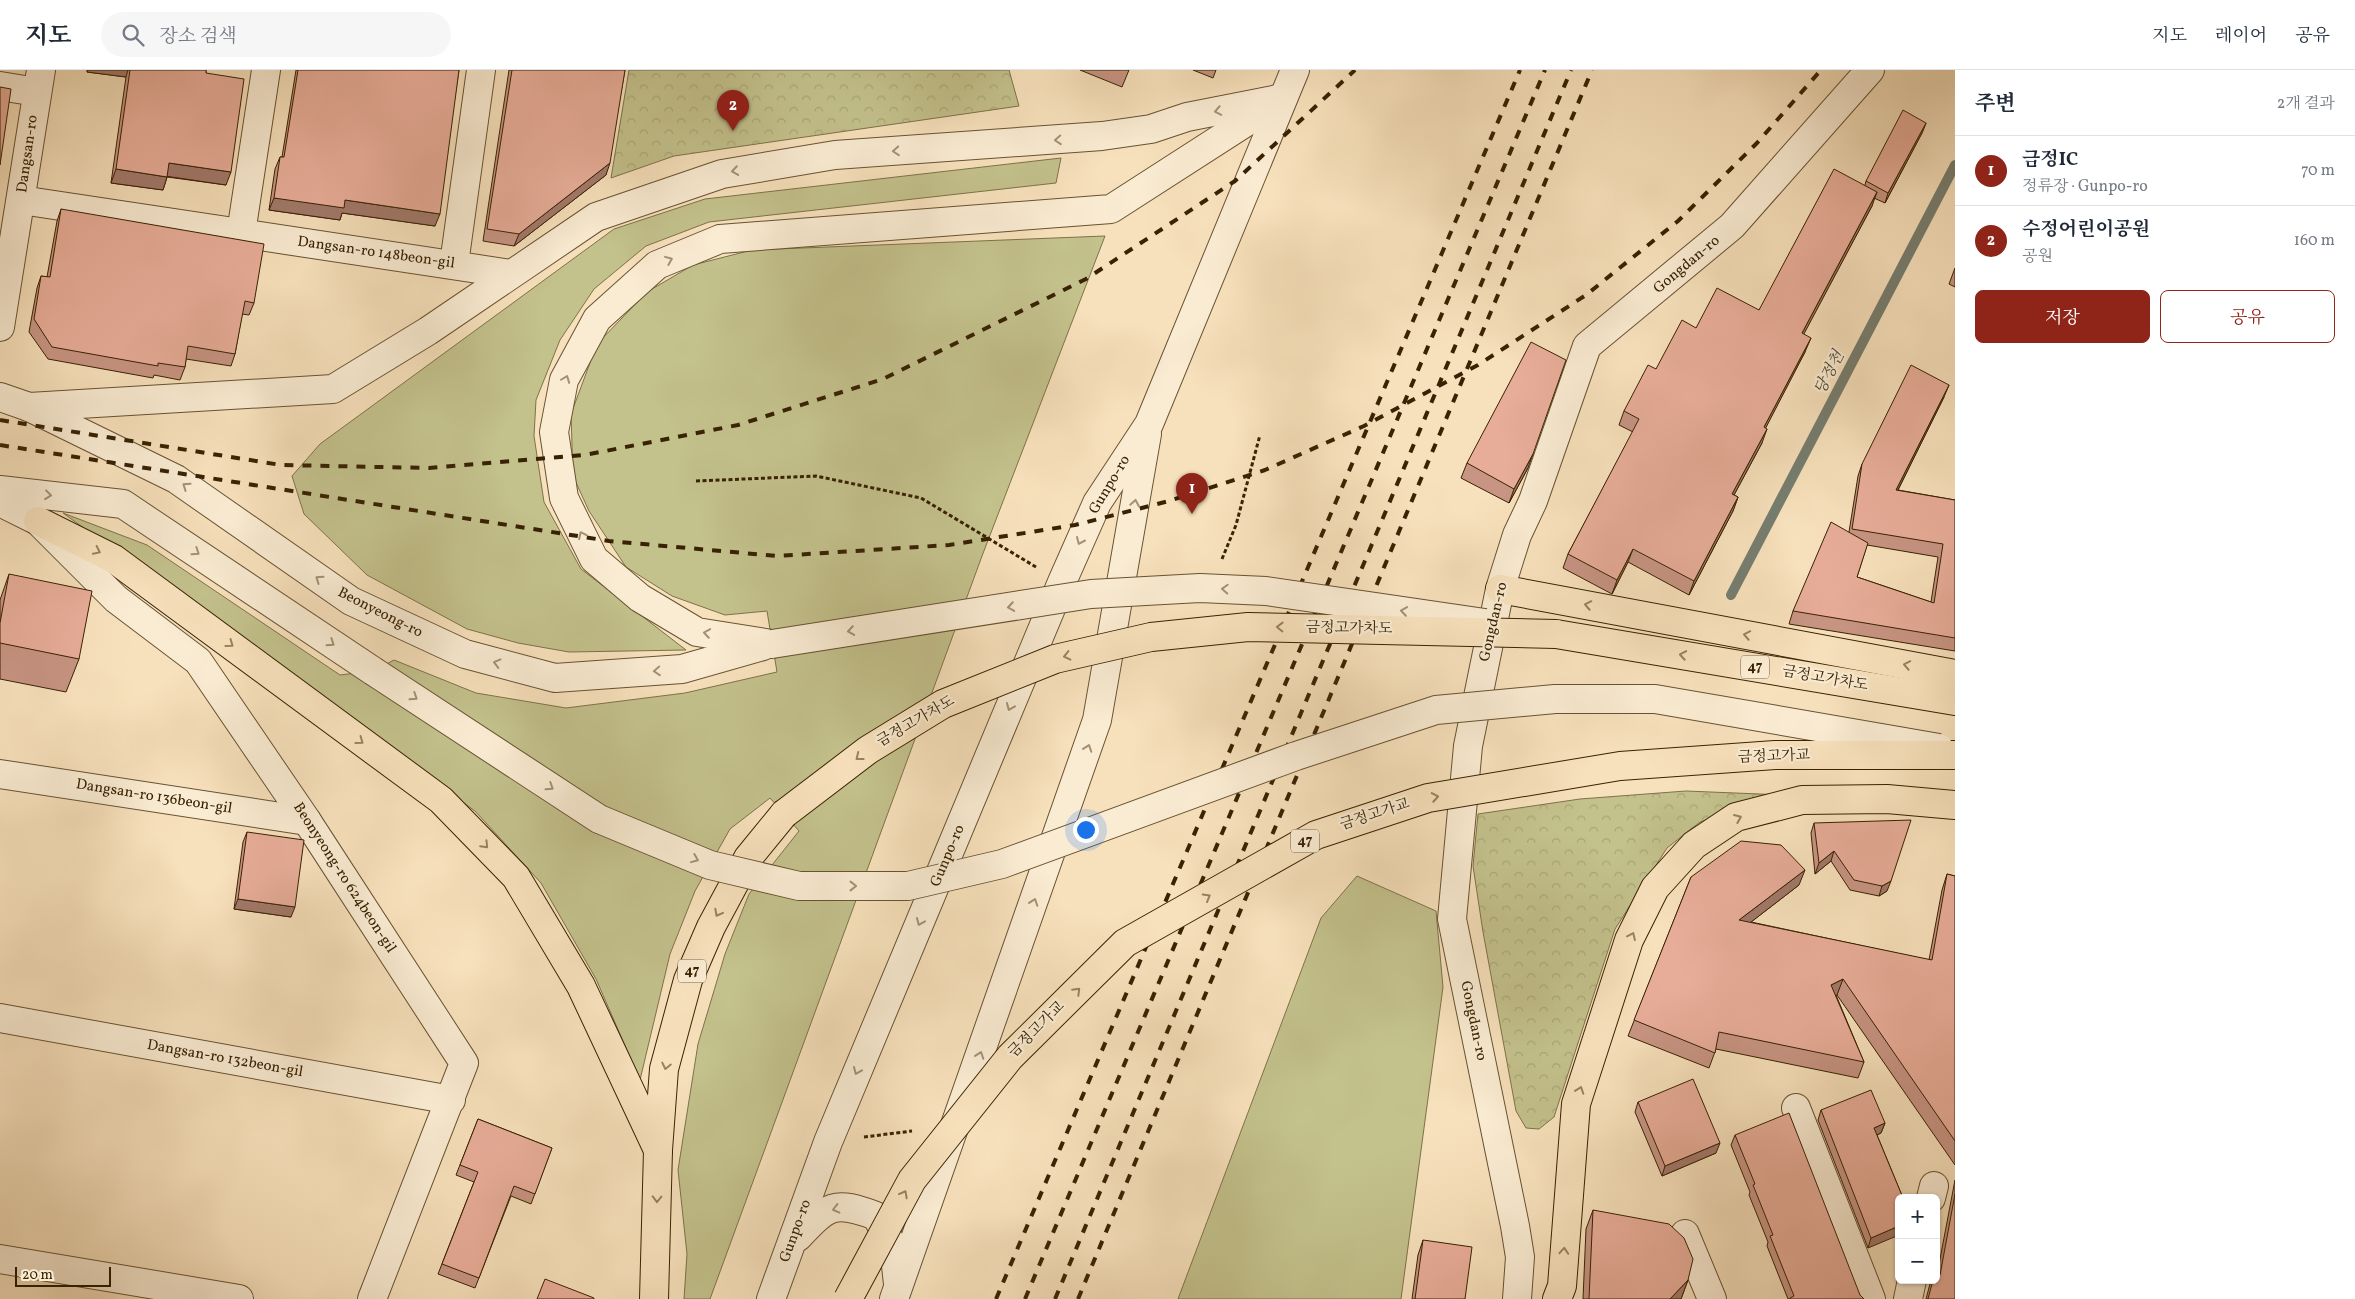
<!DOCTYPE html>
<html lang="ko">
<head>
<meta charset="utf-8">
<style>
  :root { --surface:#fff; --page:#f6f6f7; --text:#1f2937; --muted:#747a83; --line:#e0e1e3; --accent:#8f2418 }
  body { margin:0; font-family:Vollkorn,"Noto Serif KR",serif; background:var(--page); color:var(--text) }
  .controls { position:absolute; right:15px; bottom:15px; display:grid; overflow:hidden; border-radius:8px; box-shadow:0 1px 4px #0004 }
  .controls button { width:45px; height:45px; display:grid; place-items:center; padding:0; border:0; border-bottom:1px solid var(--line); background:var(--surface); color:var(--text); font:25px sans-serif }
  .scale { position:absolute; left:15px; bottom:12px; width:96px; box-sizing:border-box; padding-left:5px; border:2px solid #382203; border-top:0; font-size:14px; line-height:18px; white-space:nowrap; color:#382203; -webkit-text-stroke:4px #faecd3; paint-order:stroke }
  .you { position:absolute; left:1085px; top:759px; width:18px; height:18px; margin:-12px; border:4px solid #fff; border-radius:50%; background:#1a73e8; box-shadow:0 0 0 8px #1a73e833 }
  .badge { display:grid; place-items:center; width:32px; height:32px; border-radius:50%; background:var(--accent); color:#fff; font-size:16px; font-weight:700 }
  .pin { position:absolute; translate:-50% -41px; filter:drop-shadow(0 1px 2px #0008) }
  .pin::after { content:''; position:absolute; top:26px; width:18px; height:15px; background:inherit; clip-path:polygon(0 0,100% 0,50% 100%) }
  .list { margin:0; padding:0; list-style:none }
  h2 { display:flex; justify-content:space-between; align-items:center; height:65px; margin:0; padding:0 20px; font-size:21px }
  h2 small { font-size:16px; font-weight:400; color:var(--muted) }
  .list li { display:grid; grid-template-columns:32px 1fr auto; gap:15px; align-items:center; box-sizing:border-box; height:70px; padding:0 20px; border-top:1px solid var(--line) }
  .list b { display:block; font-size:19px; white-space:nowrap }
  .list p { margin:0; font-size:16px; white-space:nowrap; color:var(--muted) }
  .list em { font-size:16px; font-style:normal; color:var(--muted) }
  .actions { display:flex; gap:10px; padding:15px 20px }
  .actions a { flex:1; padding:11px 0; border:1px solid var(--accent); border-radius:8px; text-align:center; font-size:18px; color:var(--accent) }
  .actions .main { background:var(--accent); color:#fff }
  .icon { flex:none; width:28px; height:28px; fill:none; stroke:currentColor; stroke-width:2; stroke-linecap:round; stroke-linejoin:round }
  .map { position:relative; flex:none; width:1955px; height:1229px; overflow:hidden }
  header { display:flex; align-items:center; gap:30px; box-sizing:border-box; height:70px; padding:0 25px; background:var(--surface); border-bottom:1px solid var(--line) }
  header strong { font-size:24px }
  nav { display:flex; gap:28px; margin-inline-start:auto; font-size:18px }
  .search { width:350px; height:45px; background:var(--page); display:flex; align-items:center; gap:12px; box-sizing:border-box; padding:0 18px; border-radius:28px; color:var(--muted); font-size:19px }
  main { display:flex }
  aside { flex:1; background:var(--surface) }
  .map>svg:first-child { display:block }
</style>
</head>
<body>
<header>
<strong>지도</strong>
<div class="search"><svg class="icon" aria-label="search" viewBox="0 0 24 24"><circle cx="10" cy="10" r="6"/><path d="M15 15l6 6"/></svg>장소 검색</div>
<nav><a>지도</a><a>레이어</a><a>공유</a></nav>
</header>
<main>
<div class="map">
<svg width="1955" height="1229" viewBox="0 0 1955 1229">
  <defs>
    <pattern id="forest-crowns" width="20" height="18" patternUnits="userSpaceOnUse" patternTransform="scale(1.25)"><rect width="20" height="18" fill="#c3c18c"/><path d="M2 6a3 3 0 1 1 6 0M12 15a3 3 0 1 1 6 0" fill="none" stroke="#a8a677"/></pattern>
  </defs>
  <rect width="100%" height="100%" fill="#f7e1bc"/>
  <filter id="stains"><feTurbulence type="fractalNoise" baseFrequency=".004" numOctaves="4"/><feColorMatrix values="0 0 0 0 .2 0 0 0 0 .09 0 0 0 0 .02 0 0 0 .5 -.17"/></filter>
  <radialGradient id="worn" r=".72"><stop offset=".6" stop-color="#630" stop-opacity="0"/><stop offset="1" stop-color="#630" stop-opacity=".3"/></radialGradient>
  <g fill="#c3c18c" stroke="#7e7248">
    <polygon points="1061,88 1056,113 709,152 646,176 594,219 560,270 536,330 534,366 544,432 581,499 686,580 569,582 518,573 467,559 367,505 304,444 292,406 320,374 614,159 705,129"/>
    <polygon points="1105,166 982,486 710,1229 684,1229 687,1184 678,1100 698,974 725,884 749,824 799,761 770,728 730,759 695,821 670,884 640,1010 596,909 541,813 475,741 63,443 147,475 340,605 373,601 394,590 476,623 566,638 685,623 777,602 767,541 725,545 672,526 626,497 589,441 573,406 571,344 597,274 647,222 693,195 752,180"/>
    <polygon points="1357,806 1436,841 1443,917 1401,1229 1178,1229 1321,848"/>
  </g>
  <g fill="url(#forest-crowns)" stroke="#7e7248">
    <polygon points="629,0 1009,0 1019,36 674,86 611,108"/>
    <polygon points="1686,721 1784,725 1700,752 1667,778 1615,859 1554,1047 1539,1059 1526,1058 1516,1041 1483,862 1473,796 1478,744 1580,729"/>
  </g>
  <g fill="none" stroke-linecap="round" stroke-linejoin="round">
    <polyline stroke="#767e70" stroke-width="10" points="1731,525 1955,95"/>
    <g stroke="#685231" stroke-width="30">
      <g id="minor">
        <polyline points="0,16 37,22"/>
        <polyline points="21,130 511,204"/>
        <polyline points="241,163 266,0"/>
        <polyline points="454,194 481,0"/>
        <polyline points="0,257 41,0"/>
        <polyline points="0,327 29,337 176,409 351,531 465,584 555,608 682,599 763,576"/>
        <polyline points="29,337 333,319 428,261 596,147 722,104 835,85 1102,66 1151,59 1187,47 1283,28"/>
        <polyline points="0,420 123,434 373,601"/>
        <polyline points="0,432 38,451 116,529 198,591 307,751 464,993 372,1229"/>
        <polyline points="772,574 697,562 640,528 594,489 564,428 554,362 564,310 597,249 657,195 720,169 1111,139 1271,36"/>
        <polyline points="0,704 307,751"/>
        <polyline points="0,948 451,1030"/>
        <polyline points="1796,1038 1871,1229"/>
        <polyline points="1931,1128 1934,1116"/>
        <polyline points="1685,1164 1712,1229"/>
        <path d="M798 1167C828 1135 834 1130 876 1146L894 1178 898 1214"/>
        <polyline points="0,1189 239,1229"/>
        <polyline points="771,1229 828,1072 1062,512 1097,433 1149,354 1295,0"/>
        <polyline points="894,1229 1097,650 1147,364"/>
        <polyline points="1517,1229 1520,1187 1515,1156 1452,849 1468,676 1500,519 1517,465 1533,431 1587,276 1732,156 1870,0"/>
        <polyline points="1908,1229 1912,1210"/>
      </g>
    </g>
    <g stroke="#382203" stroke-width="30">
      <g id="major">
        <polyline points="38,451 114,489 441,730 516,807 581,916 658,1080"/>
        <polyline points="1500,519 1955,604"/>
        <polyline points="1556,564 1955,631"/>
        <polyline points="654,1229 658,1080 664,999 688,910 711,857 748,788 784,744"/>
        <polyline points="1557,1229 1562,1216 1576,1034 1629,870 1655,818 1694,775 1736,747 1802,730 1887,729 1955,735"/>
      </g>
    </g>
    <g stroke="#382203" stroke-width="3" stroke-dasharray="4 2.5" stroke-linecap="butt">
      <polyline points="696,411 816,406 921,428 1036,497"/>
      <polyline points="1222,489 1236,455 1260,365"/>
      <polyline points="864,1067 912,1061"/>
    </g>
    <use href="#minor" stroke="#faecd3" stroke-width="28"/>
    <use href="#major" stroke="#f7e1bc" stroke-width="28"/>
    <g stroke="#382203" stroke-width="4" stroke-dasharray="9 9" stroke-linecap="butt">
      <polyline points="0,350 281,395 429,398 585,385 738,355 883,309 1086,209 1235,111 1355,0"/>
      <polyline points="0,375 609,471 777,486 949,475 1075,455 1169,431 1265,400 1364,356 1478,295 1586,225 1678,151 1757,73 1821,0"/>
      <polyline points="996,1229 1520,0"/>
      <polyline points="1025,1229 1545,0"/>
      <polyline points="1055,1229 1571,0"/>
      <polyline points="1078,1229 1592,0"/>
    </g>
    <g stroke="#685231" stroke-width="30" stroke-linecap="butt">
      <g id="minor-bridge">
        <polyline points="772,574 1091,524 1200,518 1266,521 1485,553"/>
        <polyline points="373,601 599,749 710,795 799,816 908,816 1002,794 1296,686 1436,640 1555,629 1655,629 1939,678"/>
      </g>
    </g>
    <g stroke="#382203" stroke-width="30" stroke-linecap="butt">
      <g id="major-bridge">
        <polyline points="784,744 868,680 943,634 1055,589 1151,567 1248,557 1556,564"/>
        <polyline points="848,1229 912,1110 1010,987 1125,873 1316,765 1428,728 1620,696 1775,685 1955,685"/>
      </g>
    </g>
    <use href="#minor-bridge" stroke="#faecd3" stroke-width="28"/>
    <use href="#major-bridge" stroke="#f7e1bc" stroke-width="28"/>
  </g>
  <g fill="#c89584" stroke="#382203" fill-rule="evenodd">
    <polygon points="87,0 206,0 206,3 226,115 167,107 163,120 111,113 126,7 87,2"/>
    <polygon points="296,0 459,0 435,156 342,143 340,150 269,140 275,99 280,87 282,87"/>
    <polygon points="509,0 625,0 606,105 514,176 483,171"/>
    <polygon points="1080,0 1129,0 1122,17"/>
    <polygon points="1193,0 1216,0 1213,8"/>
    <polygon points="1926,53 1922,63 1885,133 1874,128 1872,136 1803,264 1805,282 1765,358 1762,373 1734,425 1738,427 1733,441 1689,525 1628,492 1612,524 1563,498 1568,484 1633,362 1619,355 1624,341 1656,299 1696,258 1759,240 1865,115 1866,111"/>
    <polygon points="61,139 254,233 249,245 242,244 235,284 231,296 186,289 185,297 180,310 154,305 153,308 48,289 29,262 37,218 41,206 47,207 57,151"/>
    <polygon points="1955,198 1955,217 1949,214"/>
    <path d="M1944 327 1898 420 1955 430V581L1789 554 1793 541 1849 462 1858 406 1862 394ZM1867 475 1938 487 1931 532 1857 507Z"/>
    <polygon points="1467,393 1528,398 1509,433 1461,408"/>
    <polygon points="9,504 79,589 66,622 0,609 0,530"/>
    <polygon points="1814,753 1887,821 1879,826 1850,820 1831,791 1815,804 1811,763"/>
    <polygon points="247,762 291,847 234,839 243,772"/>
    <polygon points="1947,804 1955,806 1955,1095 1837,925 1836,925 1864,992 1858,1008 1716,979 1709,998 1628,966 1691,807 1799,815 1751,852 1929,890 1942,820"/>
    <polygon points="1638,1032 1716,1083 1662,1106 1635,1042"/>
    <polygon points="1821,1040 1885,1053 1881,1063 1877,1065 1903,1128 1868,1178 1818,1050"/>
    <polygon points="478,1049 552,1078 531,1134 511,1126 475,1218 438,1204 474,1112 456,1105"/>
    <polygon points="1735,1065 1860,1225 1864,1229 1788,1229 1767,1176 1768,1172 1749,1125 1750,1122 1731,1075"/>
    <polygon points="1955,1110 1955,1229 1926,1229 1931,1210 1936,1210"/>
    <polygon points="1593,1140 1688,1210 1681,1229 1583,1229 1586,1159"/>
    <polygon points="1423,1170 1465,1229 1412,1229 1418,1185"/>
  </g>
  <g fill="#a2796b" stroke="#382203">
    <polygon points="88,0 128,0 126,7 87,2"/>
    <polygon points="1926,53 1922,63 1885,133 1888,123"/>
    <polygon points="169,93 231,102 226,115 165,106"/>
    <polygon points="610,93 606,105 514,176 519,164"/>
    <polygon points="116,99 167,107 163,120 111,113"/>
    <polygon points="1877,122 1872,136 1797,277 1802,263"/>
    <polygon points="274,128 345,130 440,144 435,156 342,143 340,150 269,140"/>
    <polygon points="1811,268 1805,282 1759,371 1764,357"/>
    <polygon points="1949,315 1944,327 1892,432 1896,420"/>
    <polygon points="1767,359 1762,373 1727,438 1732,424"/>
    <polygon points="1533,384 1528,398 1509,433 1514,419"/>
    <polygon points="1738,427 1733,441 1689,525 1694,511"/>
    <polygon points="1633,479 1628,492 1612,524 1617,510"/>
    <polygon points="1834,781 1831,791 1815,804 1819,793"/>
    <polygon points="1805,800 1799,815 1733,866 1739,850"/>
    <polygon points="1891,811 1887,821 1879,826 1882,816"/>
    <polygon points="238,829 295,837 291,847 234,839"/>
    <polygon points="1843,909 1837,925 1825,931 1831,915"/>
    <polygon points="1885,1053 1881,1063 1870,1068 1874,1058"/>
    <polygon points="1720,1073 1716,1083 1662,1106 1665,1096"/>
    <polygon points="1899,1156 1899,1165 1868,1178 1871,1168"/>
    <polygon points="1688,1210 1681,1229 1670,1229"/>
  </g>
  <g fill="#e8ad99" stroke="#382203">
    <polygon points="130,0 206,0 206,3 244,9 231,102 169,93 167,107 116,99"/>
    <polygon points="298,0 459,0 440,144 345,130 344,138 274,128 280,87 284,87"/>
    <polygon points="512,0 625,0 610,93 519,164 487,159"/>
    <polygon points="0,17 11,19 0,95"/>
    <polygon points="1903,40 1926,53 1888,123 1866,111"/>
    <polygon points="1834,99 1877,122 1802,263 1811,268 1764,357 1767,359 1732,424 1738,427 1694,511 1633,479 1617,510 1568,484 1639,349 1624,341 1648,295 1656,299 1682,250 1696,258 1717,218 1759,240"/>
    <polygon points="61,139 264,174 254,233 245,231 235,284 188,276 185,297 158,293 158,296 52,277 34,249 41,206 50,207"/>
    <polygon points="1531,272 1566,290 1533,384 1514,419 1467,393"/>
    <polygon points="1911,295 1949,315 1896,420 1955,430 1955,568 1793,541 1831,452 1868,473 1857,507 1934,533 1943,474 1852,459 1862,394"/>
    <polygon points="9,504 92,521 79,589 0,573 0,553"/>
    <polygon points="1911,750 1891,811 1882,816 1854,810 1834,781 1819,793 1814,753"/>
    <polygon points="247,762 304,770 295,837 238,829"/>
    <polygon points="1741,771 1781,775 1805,800 1739,850 1932,890 1947,804 1955,806 1955,1071 1843,909 1831,915 1864,992 1719,962 1715,983 1634,950 1691,807"/>
    <polygon points="1693,1009 1720,1073 1665,1096 1638,1032"/>
    <polygon points="1871,1020 1885,1053 1874,1058 1903,1128 1899,1128 1899,1156 1871,1168 1821,1040"/>
    <polygon points="1789,1043 1860,1225 1864,1229 1790,1229 1790,1228 1794,1226 1770,1166 1773,1165 1753,1115 1755,1114 1735,1065"/>
    <polygon points="478,1049 552,1078 535,1124 514,1116 479,1208 442,1194 478,1102 460,1095"/>
    <polygon points="1955,1124 1955,1229 1928,1229 1933,1210 1936,1210 1936,1197 1940,1205"/>
    <polygon points="1593,1140 1669,1154 1684,1168 1693,1189 1688,1210 1670,1229 1589,1229"/>
    <polygon points="1423,1170 1472,1177 1465,1229 1415,1229"/>
    <polygon points="545,1209 594,1228 594,1229 537,1229"/>
  </g>
  <defs><path id="oneway-chevron" d="M-2-3.5L2.5 0L-2 3.5" fill="none" stroke-width="1.6" stroke-linecap="round" stroke-linejoin="round" transform="scale(1.25)"/></defs>
  <g stroke="#a39175">
    <use href="#oneway-chevron" transform="translate(1218 41) rotate(169)"/>
    <use href="#oneway-chevron" transform="translate(1058 70) rotate(176)"/>
    <use href="#oneway-chevron" transform="translate(896 81) rotate(176)"/>
    <use href="#oneway-chevron" transform="translate(735 101) rotate(171)"/>
    <use href="#oneway-chevron" transform="translate(669 190) rotate(-22)"/>
    <use href="#oneway-chevron" transform="translate(566 309) rotate(-69)"/>
    <use href="#oneway-chevron" transform="translate(186 416) rotate(-145)"/>
    <use href="#oneway-chevron" transform="translate(48 425) rotate(7)"/>
    <use href="#oneway-chevron" transform="translate(1135 433) rotate(-80)"/>
    <use href="#oneway-chevron" transform="translate(582 465) rotate(-116)"/>
    <use href="#oneway-chevron" transform="translate(1080 471) rotate(114)"/>
    <use href="#oneway-chevron" transform="translate(196 482) rotate(34)"/>
    <use href="#oneway-chevron" transform="translate(319 509) rotate(-145)"/>
    <use href="#oneway-chevron" transform="translate(1225 519) rotate(-177)"/>
    <use href="#oneway-chevron" transform="translate(1011 537) rotate(171)"/>
    <use href="#oneway-chevron" transform="translate(1404 541) rotate(-172)"/>
    <use href="#oneway-chevron" transform="translate(851 561) rotate(171)"/>
    <use href="#oneway-chevron" transform="translate(707 563) rotate(-171)"/>
    <use href="#oneway-chevron" transform="translate(331 573) rotate(34)"/>
    <use href="#oneway-chevron" transform="translate(497 593) rotate(-165)"/>
    <use href="#oneway-chevron" transform="translate(657 601) rotate(176)"/>
    <use href="#oneway-chevron" transform="translate(414 627) rotate(33)"/>
    <use href="#oneway-chevron" transform="translate(1010 637) rotate(113)"/>
    <use href="#oneway-chevron" transform="translate(1088 678) rotate(-71)"/>
    <use href="#oneway-chevron" transform="translate(550 717) rotate(33)"/>
    <use href="#oneway-chevron" transform="translate(695 789) rotate(22)"/>
    <use href="#oneway-chevron" transform="translate(853 816)"/>
    <use href="#oneway-chevron" transform="translate(1034 832) rotate(-71)"/>
    <use href="#oneway-chevron" transform="translate(920 852) rotate(113)"/>
    <use href="#oneway-chevron" transform="translate(980 985) rotate(-71)"/>
    <use href="#oneway-chevron" transform="translate(857 1001) rotate(113)"/>
    <use href="#oneway-chevron" transform="translate(836 1139) rotate(166)"/>
  </g>
  <g stroke="#988260">
    <use href="#oneway-chevron" transform="translate(97 481) rotate(26)"/>
    <use href="#oneway-chevron" transform="translate(1588 535) rotate(-169)"/>
    <use href="#oneway-chevron" transform="translate(1280 557) rotate(-179)"/>
    <use href="#oneway-chevron" transform="translate(1747 565) rotate(-169)"/>
    <use href="#oneway-chevron" transform="translate(230 574) rotate(36)"/>
    <use href="#oneway-chevron" transform="translate(1683 585) rotate(-170)"/>
    <use href="#oneway-chevron" transform="translate(1067 586) rotate(167)"/>
    <use href="#oneway-chevron" transform="translate(1907 595) rotate(-169)"/>
    <use href="#oneway-chevron" transform="translate(360 671) rotate(36)"/>
    <use href="#oneway-chevron" transform="translate(859 687) rotate(142)"/>
    <use href="#oneway-chevron" transform="translate(1435 727) rotate(-10)"/>
    <use href="#oneway-chevron" transform="translate(1738 748) rotate(-23)"/>
    <use href="#oneway-chevron" transform="translate(485 775) rotate(46)"/>
    <use href="#oneway-chevron" transform="translate(1207 827) rotate(-30)"/>
    <use href="#oneway-chevron" transform="translate(718 843) rotate(118)"/>
    <use href="#oneway-chevron" transform="translate(1632 866) rotate(-65)"/>
    <use href="#oneway-chevron" transform="translate(1077 921) rotate(-45)"/>
    <use href="#oneway-chevron" transform="translate(666 996) rotate(102)"/>
    <use href="#oneway-chevron" transform="translate(1580 1020) rotate(-71)"/>
    <use href="#oneway-chevron" transform="translate(904 1124) rotate(-62)"/>
    <use href="#oneway-chevron" transform="translate(657 1129) rotate(91)"/>
    <use href="#oneway-chevron" transform="translate(1564 1181) rotate(-86)"/>
  </g>
  <g text-anchor="middle" dominant-baseline="central" stroke-width="4.5" stroke-linejoin="round" paint-order="stroke">
    <g fill="#faecd3" stroke="#725f41" stroke-width="1">
      <rect x="1741" y="585.5" width="28" height="23" rx="4"/>
      <rect x="1291" y="759.5" width="28" height="23" rx="4"/>
      <rect x="678" y="889.5" width="28" height="23" rx="4"/>
    </g>
    <g font-size="14" font-weight="bold" fill="#382203">
      <text x="1755" y="597">47</text>
      <text x="1305" y="771">47</text>
      <text x="692" y="901">47</text>
    </g>
    <g font-size="15" fill="#382203" stroke="#faecd3">
      <text transform="translate(28 84) rotate(-82)">Dangsan-ro</text>
      <text transform="translate(376 183) rotate(8)">Dangsan-ro 148beon-gil</text>
      <text transform="translate(1687 195) rotate(-40)">Gongdan-ro</text>
      <text transform="translate(1110 415) rotate(-59)">Gunpo-ro</text>
      <text transform="translate(380 543) rotate(27)">Beonyeong-ro</text>
      <text transform="translate(1494 552) rotate(-77)">Gongdan-ro</text>
      <text transform="translate(1349 559) rotate(1)">금정고가차도</text>
      <text transform="translate(1825 609) rotate(10)">금정고가차도</text>
      <text transform="translate(916 652) rotate(-30)">금정고가차도</text>
      <text transform="translate(1774 687) rotate(-2)">금정고가교</text>
      <text transform="translate(154 727) rotate(9)">Dangsan-ro 136beon-gil</text>
      <text transform="translate(1375 745) rotate(-18)">금정고가교</text>
      <text transform="translate(948 786) rotate(-67)">Gunpo-ro</text>
      <text transform="translate(344 808) rotate(57)">Beonyeong-ro 624beon-gil</text>
      <text transform="translate(1473 951) rotate(78)">Gongdan-ro</text>
      <text transform="translate(1037 960) rotate(-45)">금정고가교</text>
      <text transform="translate(225 989) rotate(10)">Dangsan-ro 132beon-gil</text>
      <text transform="translate(796 1161) rotate(-70)">Gunpo-ro</text>
    </g>
    <g font-size="16" font-style="italic" fill="#57503a" stroke="#faecd3">
      <text transform="translate(1830 303) rotate(-63)">당정천</text>
    </g>
  </g>
  <rect width="100%" height="100%" filter="url(#stains)"/>
  <rect width="100%" height="100%" fill="url(#worn)"/>
</svg>
<div class="controls">
<button>+</button>
<button>−</button>
</div>
<div class="scale">20 m</div>
<div class="you"></div>
<div class="pin badge" style="left:1192px;top:444px">1</div>
<div class="pin badge" style="left:733px;top:61px">2</div>
</div>
<aside>
<h2>주변<small>2개 결과</small></h2>
<ul class="list">
<li><span class="badge">1</span><div><b>금정IC</b><p>정류장 · Gunpo-ro</p></div><em>70 m</em></li>
<li><span class="badge">2</span><div><b>수정어린이공원</b><p>공원</p></div><em>160 m</em></li>
</ul>
<div class="actions"><a class="main">저장</a><a>공유</a></div>
</aside>
</main>
</body>
</html>
